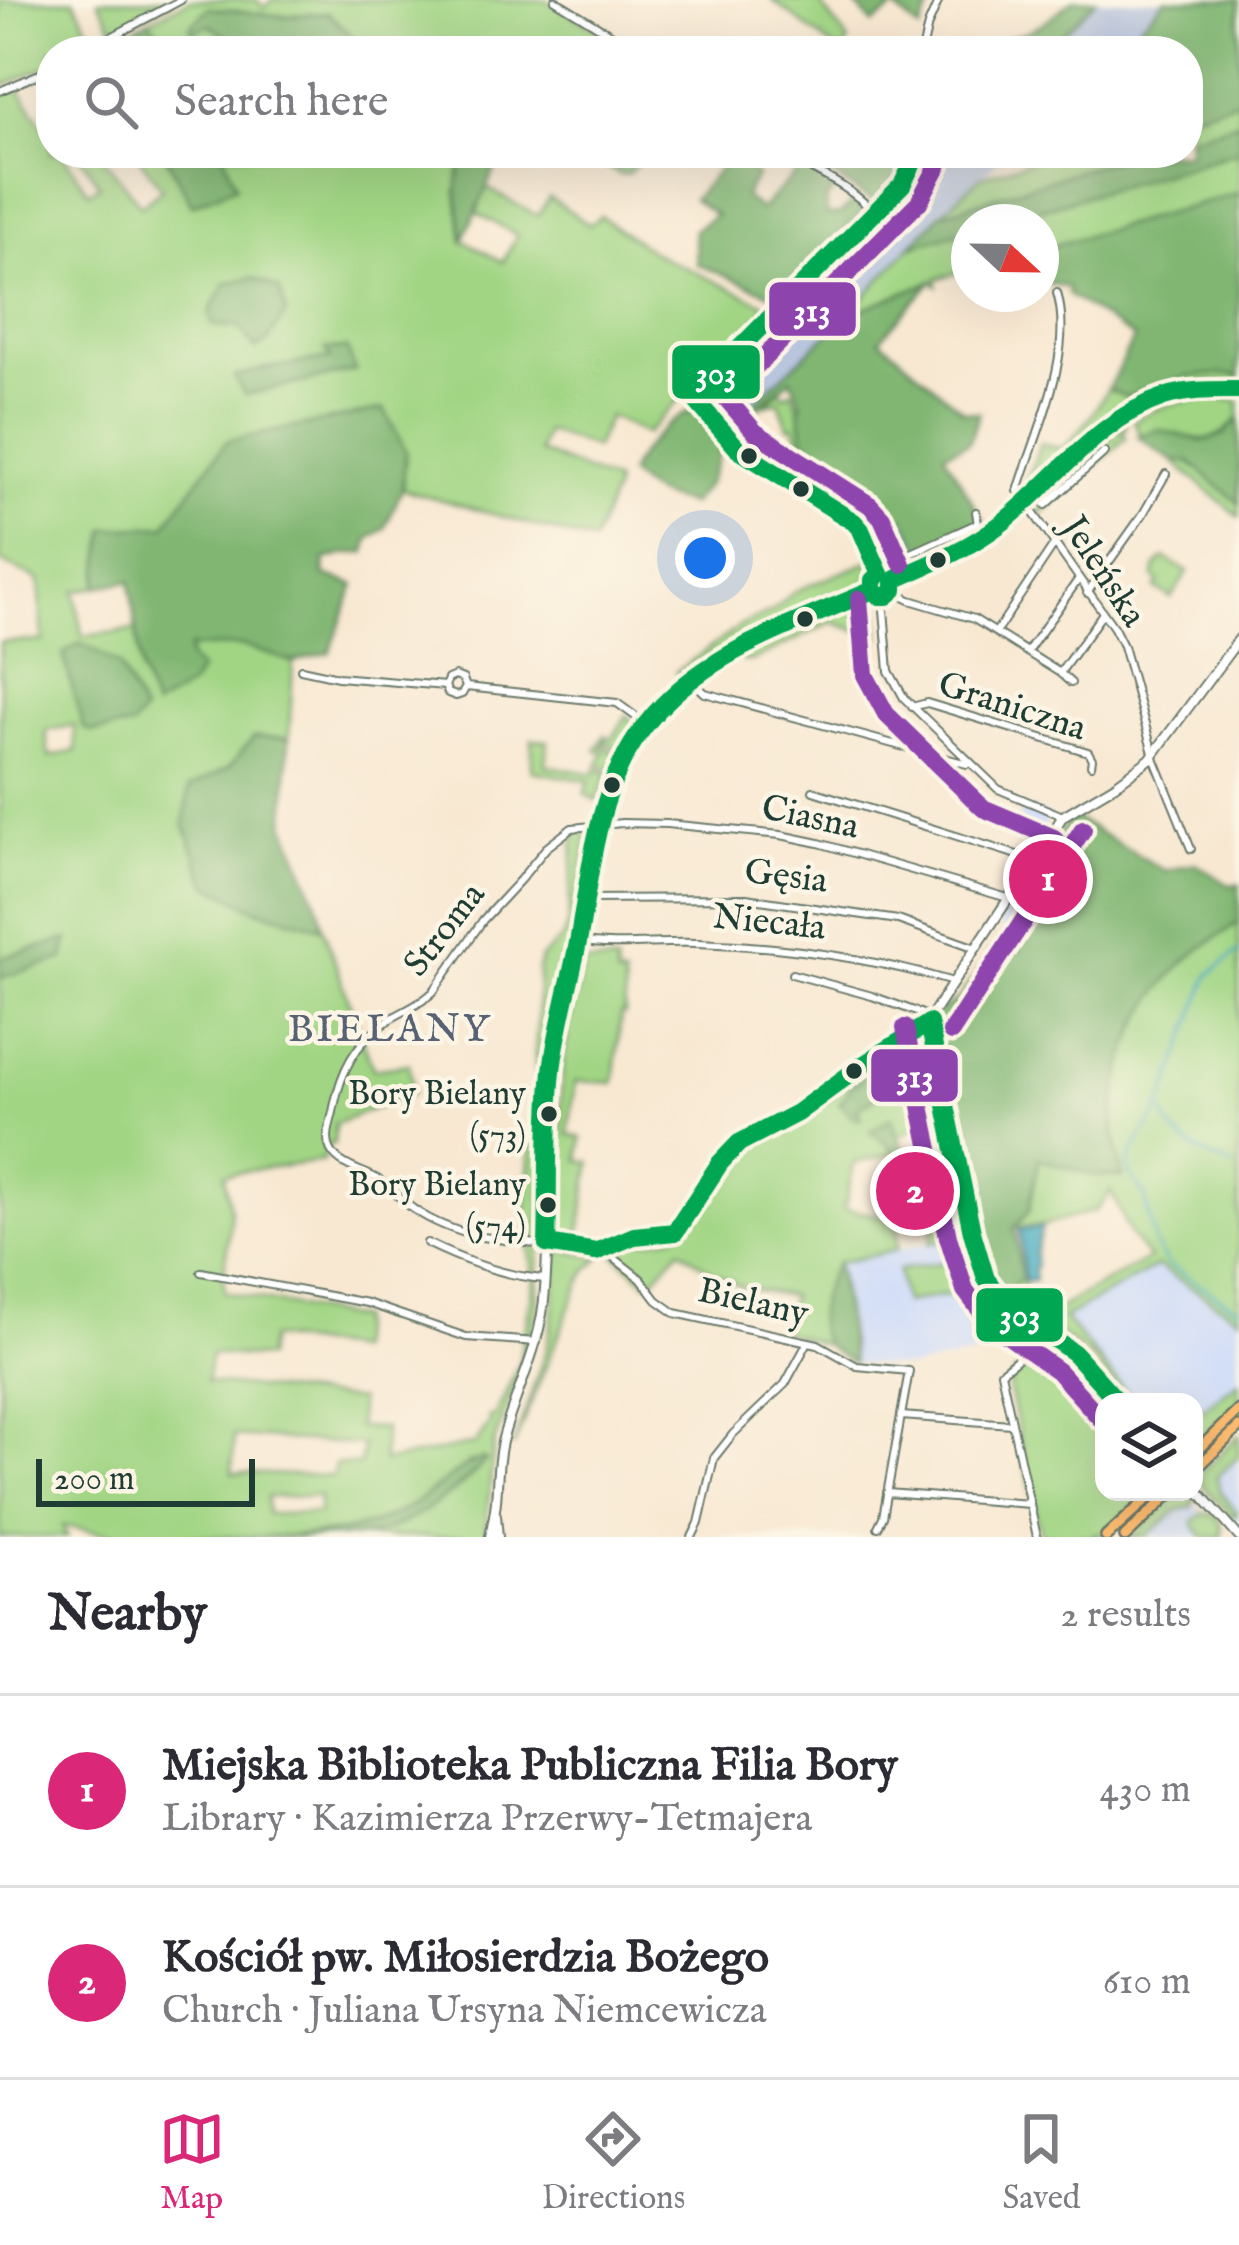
<!DOCTYPE html>
<html lang="en">
<head>
<meta charset="utf-8">
<style>
  :root { --surface:#fff; --page:#f2f2f3; --text:#2b2b33; --muted:#7c7c81; --line:#e1e1e2; --accent:#db2777 }
  body { margin:0; font-family:"IM FELL English",serif; background:var(--page); color:var(--text) }
  .controls { position:absolute; right:36px; bottom:36px; display:grid; overflow:hidden; border-radius:24px; box-shadow:0 12px 48px #0002 }
  .controls button { width:108px; height:108px; display:grid; place-items:center; padding:0; border:0; border-bottom:3px solid var(--line); background:var(--surface); color:var(--text); font:60px sans-serif }
  .compass { position:absolute; left:951px; top:204px; width:108px; height:108px; border-radius:50%; background:var(--surface); box-shadow:0 12px 48px #0002; rotate:112deg }
  .scale { position:absolute; left:36px; bottom:30px; width:219px; box-sizing:border-box; padding-left:12px; border:6px solid #1f3d34; border-top:0; font-size:33px; line-height:42px; white-space:nowrap; color:#1f3d34; -webkit-text-stroke:9px #fcf5e5; paint-order:stroke }
  .you { position:absolute; left:705px; top:558px; width:42px; height:42px; margin:-30px; border:9px solid #fff; border-radius:50%; background:#1a73e8; box-shadow:0 0 0 18px #1a73e833 }
  .badge { display:grid; place-items:center; width:78px; height:78px; border-radius:50%; background:var(--accent); color:#fff; font-size:39px; font-weight:700 }
  .pin { position:absolute; translate:-50% -50%; border:6px solid #fff; box-shadow:0 3px 12px #0006 }
  .list { margin:0; padding:0; list-style:none }
  h2 { display:flex; justify-content:space-between; align-items:center; height:156px; margin:0; padding:0 48px; font-size:51px }
  h2 small { font-size:39px; font-weight:400; color:var(--muted) }
  .list li { display:grid; grid-template-columns:78px 1fr auto; gap:36px; align-items:center; box-sizing:border-box; height:192px; padding:0 48px; border-top:3px solid var(--line) }
  .list b { display:block; font-size:45px; white-space:nowrap }
  .list p { margin:0; font-size:39px; white-space:nowrap; color:var(--muted) }
  .list em { font-size:39px; font-style:normal; color:var(--muted) }
  .icon { flex:none; width:66px; height:66px; fill:none; stroke:currentColor; stroke-width:2; stroke-linecap:round; stroke-linejoin:round }
  .map { position:relative; flex:none; width:1239px; height:1537px; overflow:hidden }
  .search { position:absolute; background:var(--surface); box-shadow:0 12px 48px #0002; left:36px; right:36px; top:36px; height:132px; display:flex; align-items:center; gap:30px; box-sizing:border-box; padding:0 42px; border-radius:48px; color:var(--muted); font-size:45px }
  .sheet { height:540px; background:var(--surface) }
  nav { display:flex; justify-content:space-around; align-items:center; box-sizing:border-box; height:168px; border-top:3px solid var(--line); background:var(--surface); font-size:33px; color:var(--muted) }
  nav a { display:grid; justify-items:center; gap:6px }
  nav .on { color:var(--accent) }
  .map>svg:first-child { display:block }
</style>
</head>
<body>
<div class="map">
<svg width="1239" height="1537" viewBox="0 0 1239 1537">
  <rect width="100%" height="100%" fill="#fcf5e5"/>
  <filter id="ink" filterUnits="userSpaceOnUse"><feTurbulence type="fractalNoise" baseFrequency=".00833" numOctaves="2"/><feDisplacementMap in="SourceGraphic" scale="24" xChannelSelector="R" yChannelSelector="G"/><feConvolveMatrix kernelMatrix="1 2 1 2 8 2 1 2 1" color-interpolation-filters="sRGB"/></filter>
  <filter id="wash" filterUnits="userSpaceOnUse"><feTurbulence type="fractalNoise" baseFrequency=".004" numOctaves="4" result="noise"/><feDisplacementMap in="SourceGraphic" scale="48" xChannelSelector="R" yChannelSelector="G"/><feGaussianBlur stdDeviation="2.7" result="paint"/><feColorMatrix in="noise" values="0 0 0 0 0 0 0 0 0 0 0 0 0 0 0 0 0 1.4 0 .05"/><feComposite in="paint" operator="in"/></filter>
  <g filter="url(#wash)">
    <rect width="100%" height="100%" fill="#f8e8d2"/>
    <g fill="#cddbfa">
      <polygon points="904,517 926,559 895,572 885,566 870,533"/>
      <polygon points="1024,806 1046,814 1045,830 1038,840 1014,831"/>
      <polygon points="1027,878 1055,896 1019,951 1001,938 1003,928 999,922"/>
      <polygon points="965,1235 988,1342 979,1344 981,1354 909,1368 853,1363 837,1263"/>
      <polygon points="1157,1266 1239,1317 1239,1381 1194,1416 1194,1402 1134,1402 1064,1318"/>
      <polygon points="1239,1447 1239,1524 1212,1493 1209,1476"/>
      <polygon points="1188,1496 1227,1537 1143,1537"/>
    </g>
    <g fill="#b9c5de">
      <polygon points="1096,0 1165,0 1115,51 1046,51"/>
      <polygon points="948,153 1006,153 918,236 848,315 746,411 719,387"/>
    </g>
    <g fill="#a1d584" stroke="#60895c" stroke-width="3" fill-rule="evenodd">
      <polygon points="0,0 74,0 95,40 77,51 51,51 51,65 0,87"/>
      <polygon points="98,0 171,0 172,1 114,30"/>
      <polygon points="189,0 257,0 265,8 272,0 546,0 608,36 597,51 559,51 551,46 548,51 367,51 328,13 284,16 250,14 209,25 249,51 215,51 187,40 178,51 166,51 164,37 148,21"/>
      <polygon points="772,0 817,0 849,41 843,51 838,51"/>
      <path d="M18 87 51 138V153H62L89 192 100 186 78 153H100L141 206 162 189 138 156 143 153H164L193 205 235 186 223 153 271 155 273 153H462L457 192 463 240 503 262 517 235 477 213 485 187 538 216 549 197 590 225 600 216 656 254 769 306 646 434 609 416 595 448 546 431 539 452 614 482 615 489 593 542 402 489 406 452 227 441 165 526 106 530 97 587 75 591 82 636 136 630 141 672 200 670 189 660V648L243 646 293 662 289 738 254 737 229 767 190 788 255 909 323 928 373 1069 409 1064 413 1093 335 1124 334 1143 325 1147 323 1161 224 1174C226 1191 232 1205 230 1222 228 1246 222 1268 225 1292L358 1319 355 1350 270 1338 266 1358 211 1354 206 1382 359 1400 358 1427 384 1428 383 1462 475 1444 490 1423 489 1417 495 1416 519 1364 534 1280 525 1219 537 1080 535 1054 538 1011V970L541 958 563 937 568 923 574 838 578 832 582 831 587 836 572 938 546 1069 537 1309 527 1354 494 1443 485 1537H365C409 1520 455 1498 485 1461L470 1462 414 1504 388 1518 347 1533 301 1537H131L63 1526 66 1536 69 1537H0V978L63 959 68 940 0 958V642L43 641 39 580 0 561V96ZM326 349H347L354 370 343 372 264 369 331 358ZM81 643 118 664 143 713ZM74 725 76 751 49 757 46 731ZM234 1436 363 1445 360 1465 335 1464 333 1476 232 1473ZM319 1496V1513L267 1514V1497Z"/>
      <polygon points="1239,100 1239,122 1188,137 1188,115"/>
      <polygon points="1239,151 1239,193 1041,249 1041,222 997,222"/>
      <polygon points="1054,153 1135,153 941,214 980,177"/>
      <polygon points="969,230 969,269 936,279 937,285 932,281 848,315 911,246"/>
      <path d="M1209 373 1239 375V383C1142 372 1092 432 1028 492L1025 488 1040 443 1063 449 1089 419 1108 389 1127 397 1173 378Z"/>
      <polygon points="779,390 784,395 792,391 799,408 804,442 814,448 817,459 831,463 836,491 831,501 787,475 801,444 794,426 788,426 779,401 766,405"/>
      <path d="M1208 398 1239 401V418C1200 462 1183 421 1140 435L1134 421C1156 406 1181 401 1208 398Z"/>
      <polygon points="1127,424 1123,434 1126,438 1040,515 1038,505"/>
      <polygon points="1173,461 1188,461 1239,503 1239,517"/>
      <polygon points="1164,558 1188,572 1171,598 1155,588 1159,582 1154,577 1155,568"/>
      <polygon points="871,561 872,572 866,585 712,659 682,680 676,672 742,625 773,611 795,591"/>
      <polygon points="872,596 877,601 879,638 832,622 752,661 742,660 739,655"/>
      <polygon points="627,715 637,726 621,750 605,743 607,737 601,745 618,755 610,770 599,764 604,752 596,750 605,735 612,739"/>
      <polygon points="532,739 548,741 546,765 594,774 597,768 608,774 597,801 585,794 589,781 532,771"/>
      <path d="M1239 922V1317L1157 1266 1064 1318 1128 1394H1120L1092 1358 1004 1293 1022 1278 1025 1292 1042 1291 1057 1309 1149 1258 1130 1235 1111 1191 1097 1210 1046 1225 1014 1228 1029 1211 1039 1158 1096 1176 1122 1177C1120 1161 1116 1146 1115 1130 1109 1071 1143 1001 1185 961 1201 947 1221 935 1239 922Z"/>
      <polygon points="584,963 616,963 617,977 624,977 625,1014 621,1014 614,1083 576,1081 568,1134 582,1138 579,1160 591,1162 578,1244 564,1240 558,1232 562,1073 569,1025"/>
      <path d="M918 1034 924 1040 945 1137 936 1126 918 1127 898 1136 870 1131 891 1147 894 1154 854 1163 844 1209 898 1219 897 1250 837 1263C821 1287 814 1318 825 1345L783 1332 791 1296 743 1287 714 1273 680 1249 649 1284 615 1255 613 1249C641 1235 665 1246 685 1228L722 1167 741 1146 812 1110Z"/>
      <polygon points="941,1145 947,1145 965,1235 930,1243 933,1226 960,1218 947,1152"/>
      <polygon points="563,1250 600,1258 586,1272 577,1290 513,1447 546,1350 553,1316 557,1256"/>
      <polygon points="956,1260 962,1292 904,1303 898,1270"/>
      <path d="M976 1266 988 1291 1013 1316 1005 1327 1021 1338 1029 1327 1033 1330 1036 1336C1032 1346 1022 1355 1012 1358L1002 1352 998 1329 1003 1321 999 1309 985 1311Z"/>
      <path d="M1051 1346 1063 1352 1093 1388 1110 1402H1104V1492H1149L1099 1537H1094L1098 1532 1091 1537 1041 1535 1009 1389C1012 1370 1030 1351 1051 1346Z"/>
      <polygon points="1239,1381 1239,1403 1194,1447 1194,1416"/>
      <polygon points="1239,1435 1239,1456 1217,1477 1220,1492 1237,1513 1232,1517 1204,1487 1200,1477 1202,1471"/>
      <polygon points="1183,1492 1189,1492 1195,1497 1192,1507 1178,1510 1146,1537 1132,1537 1174,1497 1177,1498"/>
      <path d="M1204 1513C1217 1513 1225 1525 1221 1537H1202L1194 1526V1521Z"/>
    </g>
    <g fill="#80b672" stroke="#507a53" stroke-width="3">
      <polygon points="851,0 930,0 932,2 920,30 895,8 873,24"/>
      <path d="M1073 0H1096L1046 51H995L1010 37C1034 34 1054 14 1073 0Z"/>
      <polygon points="1165,0 1239,0 1239,100 1188,115 1188,51 1115,51"/>
      <polygon points="208,8 284,16 328,13 367,51 335,51 331,47 319,51 249,51 210,25 194,32 190,27"/>
      <polygon points="148,21 164,37 166,51 119,51 113,40"/>
      <polygon points="1239,122 1239,151 997,222 969,222 969,230 911,246 941,214 1135,153 1188,153 1188,137"/>
      <polygon points="164,153 223,153 236,186 192,205"/>
      <path d="M462 153 503 154C487 182 477 212 463 240L457 192Z"/>
      <polygon points="586,153 623,153 638,163 628,174 620,175"/>
      <polygon points="824,153 910,153 899,176 874,202 820,167"/>
      <path d="M924 153H950L719 387 746 410 848 315 932 281 880 339 963 411 979 413 969 442 944 453 983 520 954 539 923 553 904 518 870 533 859 518 831 501 836 491 831 463 818 460 812 454 814 448 808 442H804L799 408 802 405 791 379 731 431C715 420 702 406 707 387L914 176Z"/>
      <polygon points="730,157 757,176 744,196 760,210 802,167 835,186 826,201 827,215 840,214 855,200 865,209 778,297 697,264 694,230 716,215 693,199"/>
      <path d="M1239 193V375C1192 372 1170 379 1127 397L1108 389 1134 338 1068 295V288L1047 283 1041 284V249Z"/>
      <polygon points="253,277 280,290 286,313 267,342 255,348 240,328 212,325 210,312 226,283"/>
      <polygon points="325,349 347,349 355,371 245,395 234,377 264,369 330,358"/>
      <polygon points="384,409 406,452 402,489 385,528 369,539 366,552 345,554 325,560 324,575 355,585 330,652 293,662 243,646 189,648 189,660 200,670 190,686 154,708 141,672 130,581 97,587 106,529 165,526 227,441"/>
      <path d="M693 409 719 439 722 447 709 482 691 504C669 501 642 492 629 473 639 450 670 419 693 409Z"/>
      <polygon points="1239,418 1239,503 1188,461 1173,461 1138,437 1157,429 1202,441 1223,435"/>
      <polygon points="81,643 118,664 143,713 132,727 92,732 83,728 63,654"/>
      <polygon points="254,737 289,738 285,823 319,908 323,928 255,909 207,884 184,824 189,788 229,767"/>
      <path d="M1076 814V819L1165 871 1195 863 1229 885 1239 884V922C1221 935 1201 947 1185 961 1141 1003 1117 1061 1114 1121 1113 1139 1120 1159 1123 1177L1096 1176 1039 1159 1029 1211 1014 1228 1022 1278 1004 1293 990 1274 979 1232H976L933 1032 937 1013 959 998 1001 938 1019 951 1068 877 1041 860 1067 822Z"/>
      <polygon points="68,939 64,959 0,978 0,958"/>
      <polygon points="870,1073 876,1076 877,1096 857,1109 862,1118 856,1119 839,1104 852,1086"/>
      <polygon points="891,1118 905,1152 894,1154 891,1147 870,1131"/>
      <path d="M837 1263 853 1363C845 1358 834 1353 828 1346 807 1326 823 1284 837 1263Z"/>
      <path d="M483 1459 486 1461C456 1492 411 1525 368 1536 342 1537 294 1537 265 1537 322 1536 371 1533 420 1500 440 1487 460 1465 483 1459Z"/>
    </g>
    <polygon fill="#3fa9bf" stroke="#2f737a" stroke-width="3" points="1042,1228 1035,1254 1036,1266 1034,1267 1035,1281 1025,1282 1019,1230"/>
    <g fill="none" stroke-linecap="round" stroke-linejoin="round">
      <g stroke="#3fa9bf" stroke-width="3">
        <polyline points="1239,951 1209,975 1161,1107 1131,1155 1128,1167 1132,1177 1145,1197 1155,1245 1168,1265 1239,1309"/>
        <path d="M1163 1111C1172 1141 1204 1156 1233 1166"/>
      </g>
    </g>
  </g>
  <g filter="url(#ink)">
    <g fill="none" stroke-linecap="round" stroke-linejoin="round">
      <g stroke="#6b796b" stroke-width="10">
        <g id="minor">
          <polyline points="555,0 638,51"/>
          <polyline points="85,51 181,0"/>
          <polyline points="922,51 928,25 939,0"/>
          <polyline points="0,91 51,69"/>
          <path d="M782 153C815 172 847 184 874 212"/>
          <path d="M1057 293C1075 354 1035 434 1018 491L1114 628 1123 646 1155 760 1191 849"/>
          <polyline points="1046,505 1105,452"/>
          <polyline points="898,562 905,556 978,523 976,512"/>
          <polyline points="880,574 861,530 854,522 739,450 692,396 902,185 918,153"/>
          <polyline points="893,592 910,600 974,619 1060,673 1071,683"/>
          <polyline points="1087,593 1143,514 1166,474"/>
          <polyline points="883,597 889,671 904,698 998,789 1063,816"/>
          <polyline points="996,632 1054,545"/>
          <polyline points="1027,652 1078,580"/>
          <polyline points="301,669 338,677 445,686"/>
          <polyline points="1060,673 1103,613"/>
          <polyline points="691,680 705,693 967,764"/>
          <polyline points="466,687 463,679 455,676 448,679 445,686 448,693 456,696 462,694 466,687 617,703 646,724"/>
          <polyline points="912,707 927,703 1088,752 1092,759 1091,765"/>
          <polyline points="813,791 1033,860"/>
          <polyline points="584,899 746,898 898,920 976,948"/>
          <path d="M578 941C617 948 658 941 698 943 783 946 871 958 953 982"/>
          <polyline points="792,974 872,996 931,1017"/>
          <path d="M929 1023 861 1066 797 1113 750 1135 739 1143 720 1163 675 1232 663 1235 634 1236 596 1252 475 1236C453 1230 425 1219 407 1204 398 1197 390 1187 379 1180 365 1171 341 1167 332 1152 323 1138 332 1121 334 1107 341 1071 355 1043 386 1022 402 1011 419 1006 433 992L483 920 520 880 546 848 572 828 622 823 667 824 781 835 819 843 1008 898"/>
          <path d="M427 1243C464 1261 505 1277 546 1279"/>
          <polyline points="607,1248 609,1254 641,1279 657,1300 675,1313 818,1344 857,1366 909,1371 883,1517 878,1527"/>
          <polyline points="201,1272 367,1303 466,1337 537,1342"/>
          <polyline points="901,1416 1011,1424"/>
          <polyline points="887,1493 1030,1504"/>
          <polyline points="692,1537 699,1523 714,1458 733,1434 785,1384 808,1342"/>
          <polyline points="1037,1537 1001,1372 1049,1334"/>
        </g>
      </g>
      <g stroke="#6b796b" stroke-width="12">
        <g id="tertiary">
          <path d="M873 590 879 596H887L894 590V580C931 564 967 548 1000 524 1079 464 1125 376 1239 390"/>
          <polyline points="1118,1402 1074,1353 1006,1305 986,1279 972,1232 929,1023 933,1013 1063,816 1115,785 1150,759 1239,639"/>
          <polyline points="1194,1486 1239,1537"/>
          <polyline points="496,1515 498,1537"/>
          <path d="M490 1537C492 1525 495 1513 496 1501 498 1480 497 1459 503 1438 518 1384 541 1348 545 1289 551 1217 545 1143 552 1070 557 1025 571 981 579 936 596 837 596 762 679 690 733 643 808 620 873 590V580L880 574H887L894 580"/>
        </g>
      </g>
      <g stroke="#6b796b" stroke-width="14">
        <g id="primary">
          <polyline points="1194,1454 1239,1410"/>
          <polyline points="1194,1471 1239,1427"/>
          <polyline points="1106,1537 1155,1492"/>
          <polyline points="1125,1537 1172,1492"/>
        </g>
      </g>
      <use href="#minor" stroke="#fff" stroke-width="6"/>
      <use href="#tertiary" stroke="#fff" stroke-width="8"/>
      <use href="#primary" stroke="#fdbc70" stroke-width="9"/>
      <g stroke="#fcf5e5" stroke-width="27">
        <g id="bus-1">
          <polyline points="880,574 861,530 854,522 739,450 692,396 902,185 918,153"/>
          <path d="M873 590 879 596H887L894 590V580C931 564 970 548 1002 523 1055 481 1099 418 1164 397 1189 389 1214 390 1239 390"/>
          <polyline points="929,1023 972,1232 986,1279 1006,1305 1074,1353 1118,1402"/>
          <path d="M547 1244C549 1186 546 1128 552 1071 557 1025 571 981 579 937 595 845 599 764 672 696 728 644 805 620 873 590V580L880 574"/>
          <polyline points="547,1244 596,1252 634,1236 675,1232 720,1163 739,1143 797,1113 861,1066 929,1023"/>
        </g>
      </g>
      <g stroke="#fcf5e5" stroke-width="27">
        <g id="bus-2">
          <polyline points="902,564 882,518 870,505 755,432 725,397 919,202 939,164"/>
          <polyline points="859,599 865,675 886,714 983,808 1054,838"/>
          <polyline points="905,1028 948,1237 965,1290 990,1323 1058,1371 1100,1418"/>
          <polyline points="951,1032 1083,829"/>
        </g>
      </g>
      <use href="#bus-1" stroke="#00a651" stroke-width="18"/>
      <use href="#bus-2" stroke="#8e44ad" stroke-width="18"/>
    </g>
  </g>
  <g fill="#1f3d34" stroke="#fcf5e5" stroke-width="4.5">
    <circle cx="749" cy="456" r="10"/>
    <circle cx="801" cy="489" r="10"/>
    <circle cx="938" cy="560" r="10"/>
    <circle cx="805" cy="619" r="10"/>
    <circle cx="612" cy="785" r="10"/>
    <circle cx="854" cy="1071" r="10"/>
    <circle cx="549" cy="1114" r="10"/>
    <circle cx="548" cy="1205" r="10"/>
  </g>
  <g text-anchor="middle" dominant-baseline="central" stroke-width="9" stroke-linejoin="round" paint-order="stroke">
    <g font-size="33" fill="#1f3d34" stroke="#fcf5e5" text-anchor="end">
      <text x="526" y="1095">Bory Bielany<tspan x="526" dy="41">(573)</tspan></text>
      <text x="526" y="1186">Bory Bielany<tspan x="526" dy="41">(574)</tspan></text>
    </g>
    <g font-size="36" fill="#1f3d34" stroke="#fcf5e5">
      <text transform="translate(1103 572) rotate(57)">Jeleńska</text>
      <text transform="translate(1012 707) rotate(18)">Graniczna</text>
      <text transform="translate(810 818) rotate(12)">Ciasna</text>
      <text transform="translate(786 877) rotate(7)">Gęsia</text>
      <text transform="translate(769 923) rotate(6)">Niecała</text>
      <text transform="translate(445 930) rotate(-52)">Stroma</text>
      <text transform="translate(753 1303) rotate(13)">Bielany</text>
    </g>
    <g font-size="39" letter-spacing="3" fill="#576274" stroke="#fcf5e5">
      <text x="390" y="1030">BIELANY</text>
    </g>
  </g>
  <g stroke="#fcf5e5" stroke-width="4.5">
    <rect x="767" y="280" width="91" height="58" rx="12" fill="#8e44ad"/>
    <rect x="670" y="343" width="92" height="58" rx="12" fill="#00a651"/>
    <rect x="869" y="1047" width="91" height="57" rx="12" fill="#8e44ad"/>
    <rect x="974" y="1286" width="91" height="58" rx="12" fill="#00a651"/>
  </g>
  <g font-size="33" text-anchor="middle" font-weight="bold" fill="#fff">
    <text x="812" y="321">313</text>
    <text x="716" y="384">303</text>
    <text x="915" y="1087">313</text>
    <text x="1020" y="1326">303</text>
  </g>
</svg>
<div class="controls">
<button><svg class="icon" aria-label="layers" viewBox="0 0 24 24"><path d="M12 4l9 5-9 5-9-5zM3 14l9 5 9-5"/></svg></button>
</div>
<svg class="compass" viewBox="-18 -18 36 36"><path d="M0-13l5 13h-10z" fill="#e53935"/><path d="M0 13l5-13h-10z" fill="#7c7c81"/></svg>
<div class="scale">200 m</div>
<div class="you"></div>
<div class="pin badge" style="left:1048px;top:879px">1</div>
<div class="pin badge" style="left:915px;top:1191px">2</div>
<div class="search"><svg class="icon" aria-label="search" viewBox="0 0 24 24"><circle cx="10" cy="10" r="6"/><path d="M15 15l6 6"/></svg>Search here</div>
</div>
<section class="sheet">
<h2>Nearby<small>2 results</small></h2>
<ul class="list">
<li><span class="badge">1</span><div><b>Miejska Biblioteka Publiczna Filia Bory</b><p>Library · Kazimierza Przerwy-Tetmajera</p></div><em>430 m</em></li>
<li><span class="badge">2</span><div><b>Kościół pw. Miłosierdzia Bożego</b><p>Church · Juliana Ursyna Niemcewicza</p></div><em>610 m</em></li>
</ul>
</section>
<nav>
<a class="on"><svg class="icon" aria-label="map" viewBox="0 0 24 24"><path d="M3 6l6-2 6 2 6-2v14l-6 2-6-2-6 2zM9 4v14M15 6v14"/></svg>Map</a>
<a><svg class="icon" aria-label="directions" viewBox="0 0 24 24"><path d="M12 3l9 9-9 9-9-9zM9 14v-3h6M13 9l2 2-2 2"/></svg>Directions</a>
<a><svg class="icon" aria-label="saved" viewBox="0 0 24 24"><path d="M7 4h10v16l-5-4-5 4z"/></svg>Saved</a>
</nav>
</body>
</html>
